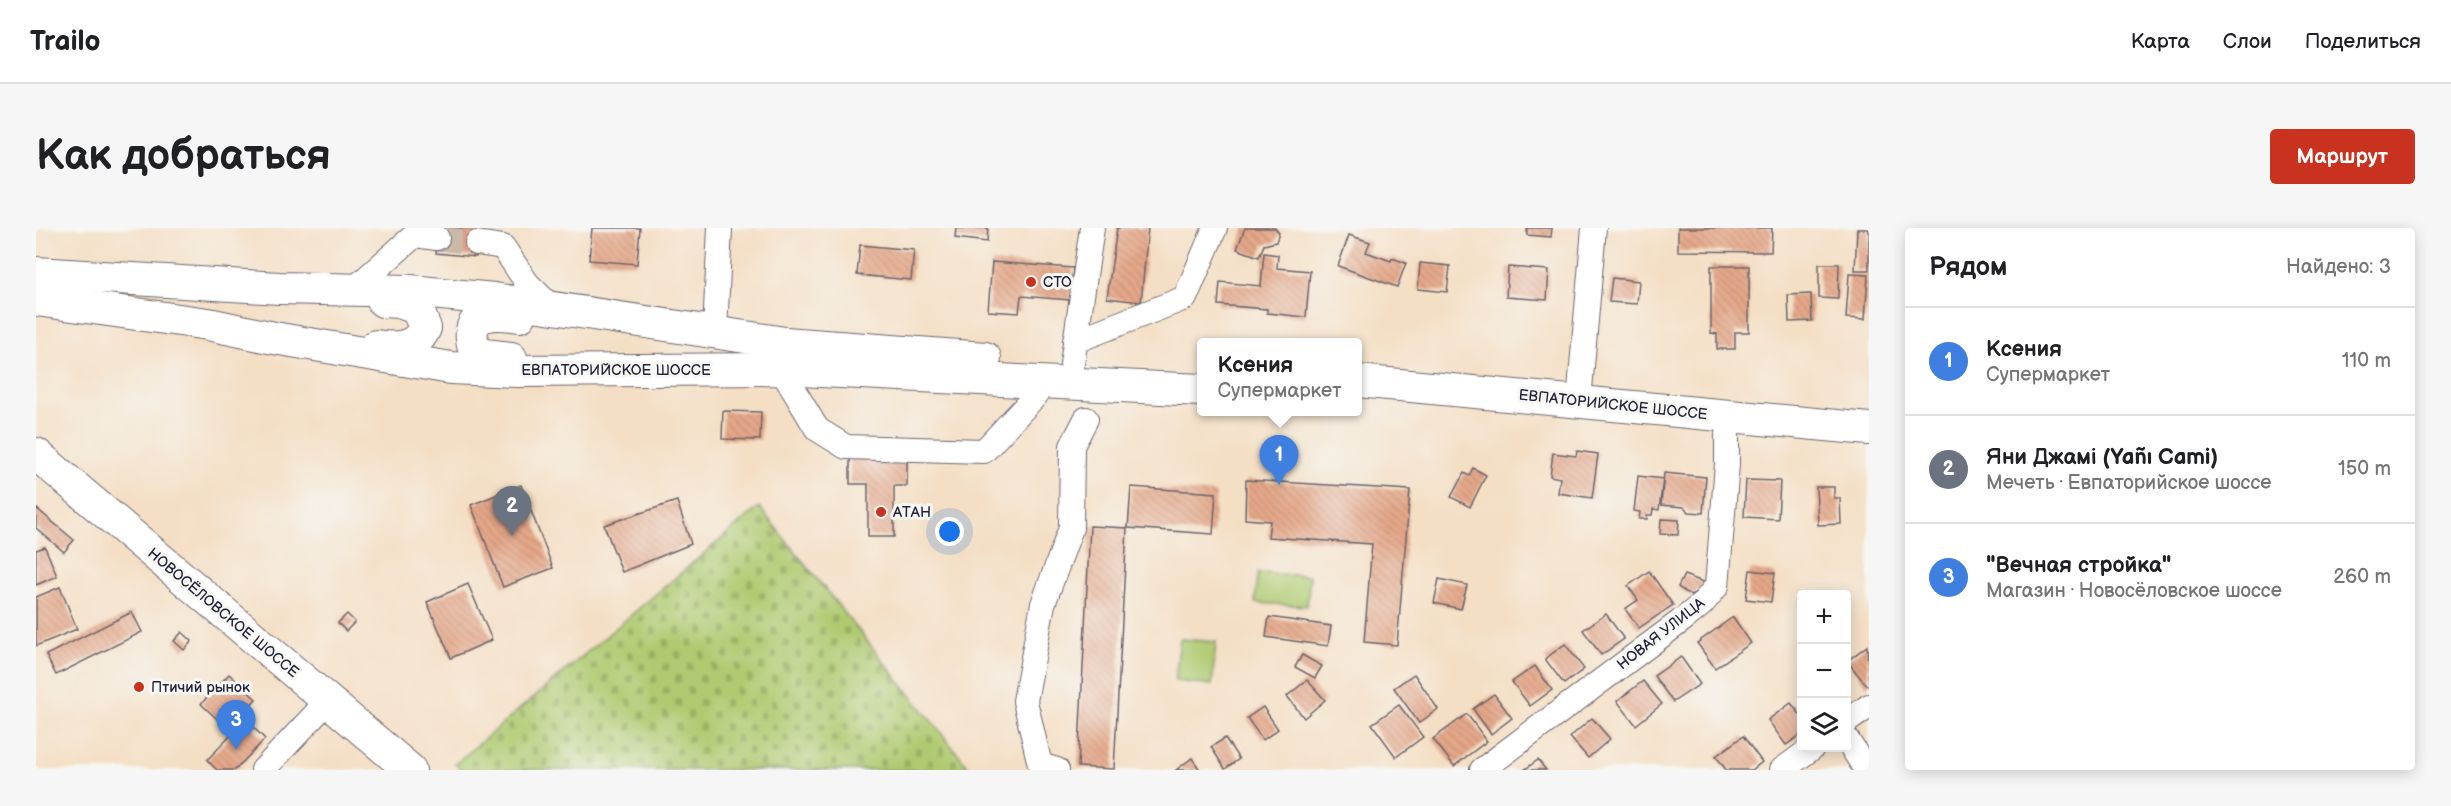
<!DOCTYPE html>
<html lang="ru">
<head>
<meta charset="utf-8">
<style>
  :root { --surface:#fff; --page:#f6f6f6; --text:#202124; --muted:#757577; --line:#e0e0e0; --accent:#c8321e }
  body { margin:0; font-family:"Balsamiq Sans",sans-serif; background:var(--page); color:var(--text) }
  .controls { position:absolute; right:18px; bottom:18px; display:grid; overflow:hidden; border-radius:6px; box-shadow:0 3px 15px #0003 }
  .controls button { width:54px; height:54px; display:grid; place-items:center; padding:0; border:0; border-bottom:2px solid var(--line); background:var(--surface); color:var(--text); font:30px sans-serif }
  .you { position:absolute; left:914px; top:304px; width:21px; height:21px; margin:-15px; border:4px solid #fff; border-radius:50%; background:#1a73e8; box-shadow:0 0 0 9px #1a73e833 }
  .badge { display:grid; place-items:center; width:39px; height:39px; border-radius:50%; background:var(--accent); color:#fff; font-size:20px; font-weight:700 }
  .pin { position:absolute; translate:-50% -50px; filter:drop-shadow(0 2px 3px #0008) }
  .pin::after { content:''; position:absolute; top:32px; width:21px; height:18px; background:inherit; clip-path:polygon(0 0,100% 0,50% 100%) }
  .popup { position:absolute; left:1161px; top:110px; width:165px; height:78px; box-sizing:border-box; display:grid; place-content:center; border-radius:6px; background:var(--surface); filter:drop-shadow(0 2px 4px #0005); font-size:20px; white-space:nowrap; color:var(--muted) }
  .popup b { font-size:22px; color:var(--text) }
  .popup::after { content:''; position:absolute; left:50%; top:100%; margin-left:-12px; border:12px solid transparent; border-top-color:var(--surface) }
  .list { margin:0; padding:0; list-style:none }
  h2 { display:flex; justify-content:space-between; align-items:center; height:78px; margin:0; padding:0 24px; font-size:26px }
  h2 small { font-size:20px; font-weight:400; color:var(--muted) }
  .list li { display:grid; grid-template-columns:39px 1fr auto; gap:18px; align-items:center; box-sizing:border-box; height:108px; padding:0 24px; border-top:2px solid var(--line) }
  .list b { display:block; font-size:22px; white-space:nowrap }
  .list p { margin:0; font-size:20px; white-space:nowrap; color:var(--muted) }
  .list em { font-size:20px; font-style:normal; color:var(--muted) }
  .icon { flex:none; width:33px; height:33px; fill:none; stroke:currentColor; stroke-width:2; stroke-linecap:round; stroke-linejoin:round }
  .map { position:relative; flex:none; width:1833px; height:542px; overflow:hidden; border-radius:6px }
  header { display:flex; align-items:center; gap:36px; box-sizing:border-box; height:84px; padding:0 30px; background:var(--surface); border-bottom:2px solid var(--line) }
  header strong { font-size:28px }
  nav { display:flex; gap:33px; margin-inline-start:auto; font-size:21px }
  .intro { display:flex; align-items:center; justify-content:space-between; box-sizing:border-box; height:144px; padding:0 36px }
  h1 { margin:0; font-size:42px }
  .button { padding:15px 27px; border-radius:6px; background:var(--accent); color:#fff; font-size:21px; font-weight:700 }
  main { display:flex; gap:36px; padding:0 36px }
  aside { flex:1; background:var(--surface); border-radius:6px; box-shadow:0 3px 15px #0003 }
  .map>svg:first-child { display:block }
</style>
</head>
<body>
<header>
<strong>Trailo</strong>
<nav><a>Карта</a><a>Слои</a><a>Поделиться</a></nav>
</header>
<div class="intro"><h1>Как добраться</h1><a class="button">Маршрут</a></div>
<main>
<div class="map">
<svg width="1833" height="542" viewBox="0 0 1833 542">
  <defs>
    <pattern id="cemetery-stones" width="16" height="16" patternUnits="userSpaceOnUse" patternTransform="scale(1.5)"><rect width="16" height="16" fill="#afca6f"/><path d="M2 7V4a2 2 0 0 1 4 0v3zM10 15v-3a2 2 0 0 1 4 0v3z" fill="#96ad61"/></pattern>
    <pattern id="building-back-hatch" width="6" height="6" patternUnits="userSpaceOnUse" patternTransform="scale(1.5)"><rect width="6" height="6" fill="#e5a788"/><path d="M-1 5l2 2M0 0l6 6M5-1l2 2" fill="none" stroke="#c48f76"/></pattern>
  </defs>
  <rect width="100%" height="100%" fill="#f6f6f2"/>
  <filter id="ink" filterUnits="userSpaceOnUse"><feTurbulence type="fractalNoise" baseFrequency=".0167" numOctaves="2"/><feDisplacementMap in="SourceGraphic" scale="12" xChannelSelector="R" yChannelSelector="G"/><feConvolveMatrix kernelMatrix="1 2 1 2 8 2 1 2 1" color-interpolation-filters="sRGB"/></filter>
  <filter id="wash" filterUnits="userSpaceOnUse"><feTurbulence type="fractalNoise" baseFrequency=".008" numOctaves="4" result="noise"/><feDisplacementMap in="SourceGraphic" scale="24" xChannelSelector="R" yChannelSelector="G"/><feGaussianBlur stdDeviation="1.35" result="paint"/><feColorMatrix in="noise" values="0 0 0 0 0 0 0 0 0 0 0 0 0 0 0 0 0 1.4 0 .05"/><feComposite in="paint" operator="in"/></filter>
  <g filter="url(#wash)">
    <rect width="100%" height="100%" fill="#f4dfc5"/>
    <polygon fill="url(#cemetery-stones)" stroke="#687655" stroke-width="1.5" points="723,279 935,542 426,542 419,536"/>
    <g fill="#afca6f" stroke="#687655" stroke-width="1.5">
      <polygon points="1222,345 1274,348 1271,378 1219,375"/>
      <polygon points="1144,411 1180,414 1176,457 1139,453"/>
    </g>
    <g id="blocks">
      <g fill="url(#building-back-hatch)">
        <polygon points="402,0 442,0 440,29 400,25"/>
        <polygon points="556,0 604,0 601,36 553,32"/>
        <polygon points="920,0 952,0 951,14 919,10"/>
        <polygon points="1081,0 1112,0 1105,74 1071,70"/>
        <polygon points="1209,0 1239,0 1243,5 1240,14 1228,17 1223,29 1201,21"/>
        <polygon points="1491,0 1516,0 1515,9 1491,7"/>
        <polygon points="1642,0 1736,0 1735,24 1642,23"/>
        <polygon points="1821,1 1833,1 1833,42 1819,42"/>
        <polygon points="1313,7 1334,14 1330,24 1355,33 1356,30 1370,35 1361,59 1302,38"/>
        <polygon points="824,17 878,22 875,52 821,47"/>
        <polygon points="1228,25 1242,27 1241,40 1274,43 1270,89 1231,85 1231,81 1182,77 1184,54 1225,58"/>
        <polygon points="956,34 1037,40 1034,72 985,68 983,85 952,83"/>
        <polygon points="1384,35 1414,38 1411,64 1382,61"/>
        <polygon points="1783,36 1803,36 1802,71 1783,70"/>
        <polygon points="1675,38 1713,38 1713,104 1699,104 1699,121 1681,121 1681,106 1675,105"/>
        <polygon points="1472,39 1513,42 1511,72 1470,69"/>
        <polygon points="1813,46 1832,47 1829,91 1810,90"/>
        <polygon points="1576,50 1603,53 1601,76 1573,74"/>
        <polygon points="1775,66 1776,93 1753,94 1752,67"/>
        <polygon points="687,183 725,184 724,212 686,211"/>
        <polygon points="1541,223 1562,226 1556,270 1522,265 1524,250 1514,248 1517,225 1540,228"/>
        <polygon points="814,228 871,228 871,258 858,258 858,309 832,309 832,256 814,256"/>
        <polygon points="1437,240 1450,247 1434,279 1415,269 1428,245 1433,248"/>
        <polygon points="1628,245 1670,249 1667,285 1653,284 1648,279 1625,277"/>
        <polygon points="1602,248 1627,251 1623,282 1617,281 1616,287 1611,287 1611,291 1603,291 1604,284 1598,283"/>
        <polygon points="1210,252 1374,262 1361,417 1328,414 1336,316 1232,309 1234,293 1209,291"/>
        <polygon points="1710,252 1744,253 1742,291 1708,289"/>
        <polygon points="485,257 517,340 467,359 435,277"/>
        <polygon points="1095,259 1180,265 1177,306 1092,300"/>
        <polygon points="1780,259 1798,259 1798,270 1804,270 1805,296 1782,297"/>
        <polygon points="641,273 655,316 586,344 568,297"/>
        <polygon points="0,280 38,312 28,324 0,300"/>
        <polygon points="1625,291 1643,292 1642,307 1624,306"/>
        <polygon points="1054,298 1091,300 1078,541 1042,539"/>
        <polygon points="9,319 21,348 0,357 0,322"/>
        <polygon points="1714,342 1739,345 1735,374 1710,371"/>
        <polygon points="1613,343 1637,377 1603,400 1589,381 1602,372 1592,358"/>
        <polygon points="1648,347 1670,355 1655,368 1642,359"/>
        <polygon points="1403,351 1431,357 1425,381 1398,375"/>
        <polygon points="432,356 456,412 415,430 391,374"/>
        <polygon points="24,359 41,401 0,418 0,369"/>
        <polygon points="96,384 106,404 20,447 10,427"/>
        <polygon points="311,386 319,394 310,403 302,395"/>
        <polygon points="1570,386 1588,411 1565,427 1547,402"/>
        <polygon points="1233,389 1295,398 1292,418 1230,409"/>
        <polygon points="1697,389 1715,415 1679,440 1661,415"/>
        <polygon points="146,404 156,413 148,422 138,413"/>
        <polygon points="1529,416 1548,441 1528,456 1509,431"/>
        <polygon points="1831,418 1833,456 1831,458 1811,433"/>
        <polygon points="1266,427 1286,438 1279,450 1259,439"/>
        <polygon points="1645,429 1664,456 1637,474 1618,448"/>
        <polygon points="1499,438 1516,462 1494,478 1476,454"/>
        <polygon points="193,446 220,471 192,501 165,476"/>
        <polygon points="1378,446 1402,481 1383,495 1358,460"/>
        <polygon points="1271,452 1289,472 1268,490 1251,468"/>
        <polygon points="1607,453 1626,476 1600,497 1581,473"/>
        <polygon points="1458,466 1476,490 1455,506 1437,481"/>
        <polygon points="1755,475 1766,489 1766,506 1750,517 1732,492"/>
        <polygon points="1363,477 1387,509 1360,529 1336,496"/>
        <polygon points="1227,479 1242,501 1227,512 1211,490"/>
        <polygon points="1431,486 1451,513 1418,538 1397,511"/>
        <polygon points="1556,490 1574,511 1552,530 1534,509"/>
        <polygon points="210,492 229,511 199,542 181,542 171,532"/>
        <polygon points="1707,508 1726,534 1716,542 1690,542 1680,528"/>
        <polygon points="1189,510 1203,531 1189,541 1175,519"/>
        <polygon points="1156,530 1164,542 1140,542"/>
        <polygon points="1502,532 1510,542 1488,542"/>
      </g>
    </g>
  </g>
  <g filter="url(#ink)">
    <use href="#blocks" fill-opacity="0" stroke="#6c646b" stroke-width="1.5"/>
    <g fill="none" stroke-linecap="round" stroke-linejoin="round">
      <polyline stroke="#cab9a9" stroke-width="24" stroke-dasharray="24 12" stroke-linecap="butt" points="401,10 441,15"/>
      <g stroke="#6c646b" stroke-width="26">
        <g id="minor">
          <polyline points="441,15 467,19 491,55 516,80"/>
          <polyline points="318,61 379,7 401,10"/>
          <polyline points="679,103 684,0"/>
          <polyline points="1039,113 1149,70 1179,0"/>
          <polyline points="1036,136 1056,0"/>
          <polyline points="745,141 781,201 810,219 948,223 1000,167 1006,153"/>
          <polyline points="1543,173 1558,0"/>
          <polyline points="1810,494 1833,478"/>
          <polyline points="1810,510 1830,542"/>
          <polyline points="227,542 291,474"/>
          <polyline points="1021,542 1004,537 989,473 1007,376 1035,300 1036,218 1050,191"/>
          <polyline points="1446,542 1649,390 1666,376 1681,358 1691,236 1691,207"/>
          <polyline points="1746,542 1776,520"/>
        </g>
      </g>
      <g stroke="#6c646b" stroke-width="34">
        <g id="major">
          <polyline points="0,45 243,60 374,63 458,71 749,115 949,130"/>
          <polyline points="0,72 172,96 238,110 415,140 479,143 745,141 1165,162"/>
          <path d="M340 118C360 121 380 121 389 100L381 80 363 74 347 73"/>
          <path d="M475 130 448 127 438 121C427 83 457 84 484 88"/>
          <polyline points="1321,153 1833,201"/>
          <polyline points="0,226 374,542"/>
        </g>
      </g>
      <use href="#minor" stroke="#fff" stroke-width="24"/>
      <use href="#major" stroke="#fff" stroke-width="32"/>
    </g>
  </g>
  <g fill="#c8321e" stroke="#f6f6f2" stroke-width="2">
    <circle cx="995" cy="54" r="6"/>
    <circle cx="845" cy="284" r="6"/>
    <circle cx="103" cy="459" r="6"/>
  </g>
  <g text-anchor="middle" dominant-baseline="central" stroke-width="6" stroke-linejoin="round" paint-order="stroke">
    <g font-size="15" fill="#22223b" stroke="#f6f6f2" text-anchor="start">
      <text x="1007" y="54">СТО</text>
      <text x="857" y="284">АТАН</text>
      <text x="115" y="459">Птичий рынок</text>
    </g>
    <g font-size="15" fill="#22223b" stroke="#f6f6f2">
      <text x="580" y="142">ЕВПАТОРИЙСКОЕ ШОССЕ</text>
      <text transform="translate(1577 177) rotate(6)">ЕВПАТОРИЙСКОЕ ШОССЕ</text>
      <text transform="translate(187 385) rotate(40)">НОВОСЁЛОВСКОЕ ШОССЕ</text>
      <text transform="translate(1625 406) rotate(-38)">НОВАЯ УЛИЦА</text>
    </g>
  </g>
</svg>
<div class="controls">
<button>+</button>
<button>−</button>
<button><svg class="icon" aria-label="layers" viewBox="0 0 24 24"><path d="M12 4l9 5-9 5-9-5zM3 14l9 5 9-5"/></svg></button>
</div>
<div class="you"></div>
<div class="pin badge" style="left:1243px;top:257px;background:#3f7fe0">1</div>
<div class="popup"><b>Ксения</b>Супермаркет</div>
<div class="pin badge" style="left:476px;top:308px;background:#6b7280">2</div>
<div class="pin badge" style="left:200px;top:522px;background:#3f7fe0">3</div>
</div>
<aside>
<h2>Рядом<small>Найдено: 3</small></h2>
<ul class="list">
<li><span class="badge" style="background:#3f7fe0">1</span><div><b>Ксения</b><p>Супермаркет</p></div><em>110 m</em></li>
<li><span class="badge" style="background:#6b7280">2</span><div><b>Яни Джамі (Yañı Cami)</b><p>Мечеть · Евпаторийское шоссе</p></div><em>150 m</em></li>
<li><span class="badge" style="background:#3f7fe0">3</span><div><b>&quot;Вечная стройка&quot;</b><p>Магазин · Новосёловское шоссе</p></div><em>260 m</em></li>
</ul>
</aside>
</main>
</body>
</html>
